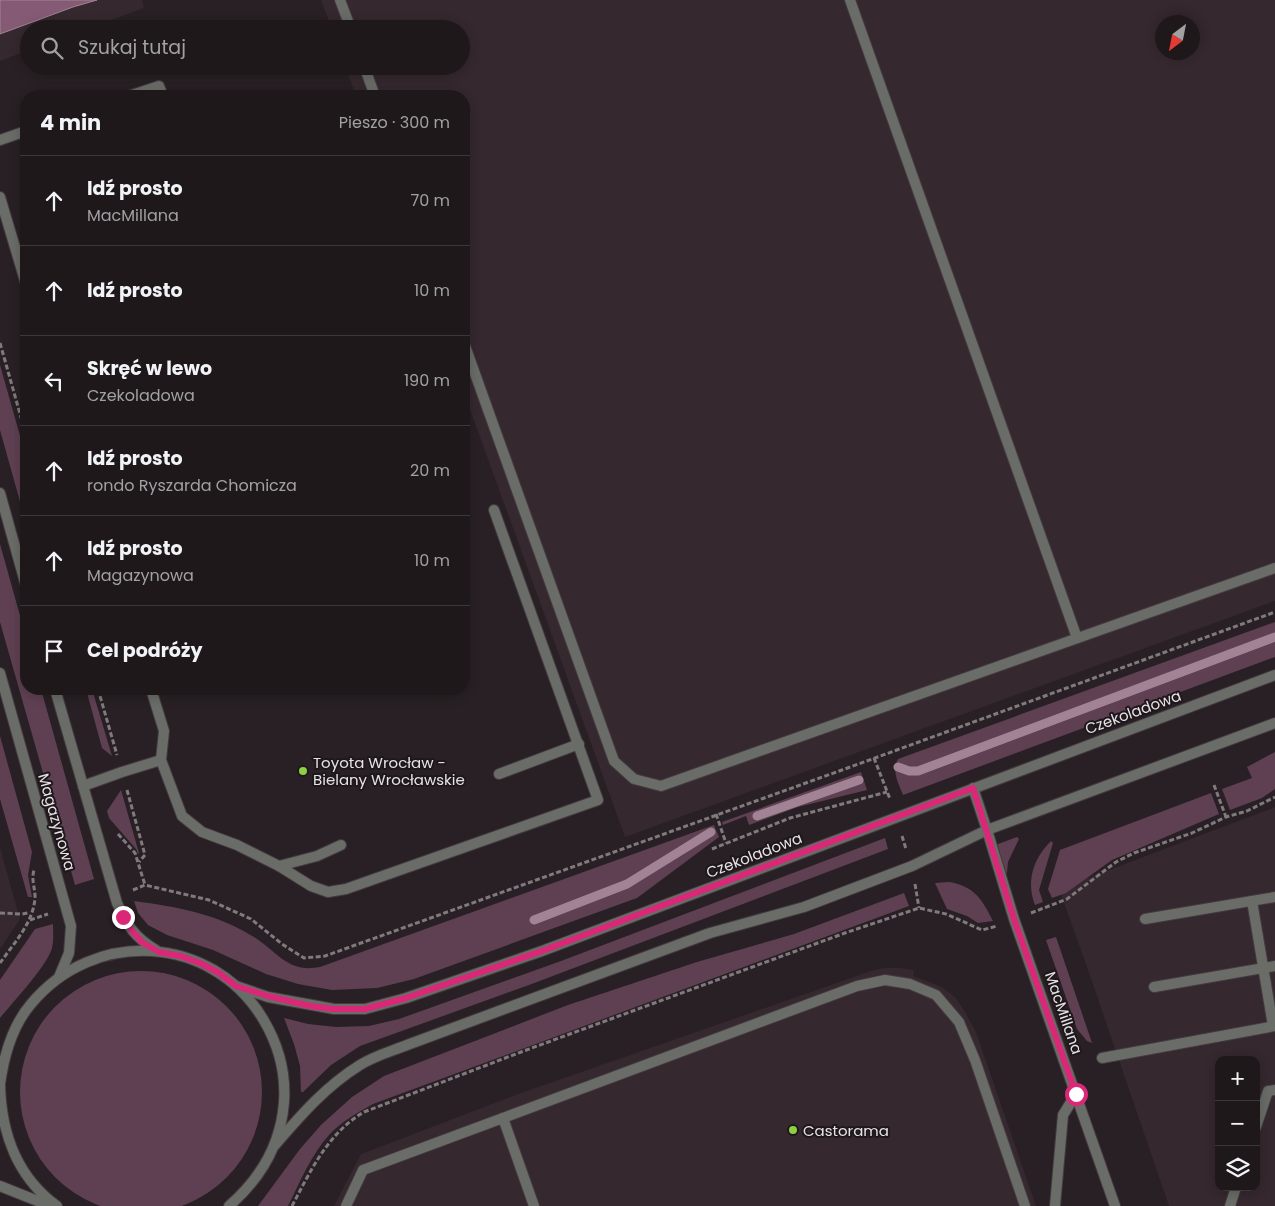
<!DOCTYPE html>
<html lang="pl">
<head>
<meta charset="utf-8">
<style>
  :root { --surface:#1e181b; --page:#2b2528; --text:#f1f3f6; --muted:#a1a0a3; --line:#3c373a }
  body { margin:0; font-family:Poppins,sans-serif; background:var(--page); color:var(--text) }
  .controls { position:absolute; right:15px; bottom:15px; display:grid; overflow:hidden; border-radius:10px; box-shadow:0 2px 12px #0003 }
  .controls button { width:45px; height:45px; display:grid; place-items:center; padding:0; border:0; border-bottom:1px solid var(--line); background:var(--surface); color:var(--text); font:25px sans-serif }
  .compass { position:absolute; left:1155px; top:15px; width:45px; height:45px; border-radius:50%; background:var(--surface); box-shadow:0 2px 12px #0003; rotate:212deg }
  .stop { position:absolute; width:15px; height:15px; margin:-11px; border:4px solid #db2777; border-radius:50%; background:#fff }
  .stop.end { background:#db2777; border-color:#fff; box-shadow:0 1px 5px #0008 }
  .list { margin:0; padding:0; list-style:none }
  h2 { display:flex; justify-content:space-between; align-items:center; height:65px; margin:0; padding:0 20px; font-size:21px }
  h2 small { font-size:16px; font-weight:400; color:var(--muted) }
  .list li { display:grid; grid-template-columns:32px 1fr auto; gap:15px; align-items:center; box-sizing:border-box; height:90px; padding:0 20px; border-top:1px solid var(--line) }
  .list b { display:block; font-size:19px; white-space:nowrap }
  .list p { margin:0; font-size:16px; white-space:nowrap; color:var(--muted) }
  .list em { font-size:16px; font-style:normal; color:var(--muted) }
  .icon { flex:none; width:28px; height:28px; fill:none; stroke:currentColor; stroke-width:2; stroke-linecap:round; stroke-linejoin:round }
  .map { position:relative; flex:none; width:1275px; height:1206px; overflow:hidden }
  .search { position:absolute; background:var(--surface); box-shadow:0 2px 12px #0003; left:20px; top:20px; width:450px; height:55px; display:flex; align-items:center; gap:12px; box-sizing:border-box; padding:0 18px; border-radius:28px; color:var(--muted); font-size:19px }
  .panel { position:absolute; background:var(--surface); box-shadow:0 2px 12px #0003; left:20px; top:90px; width:450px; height:605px; border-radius:20px }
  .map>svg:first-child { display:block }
</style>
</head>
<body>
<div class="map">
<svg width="1275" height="1206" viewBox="0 0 1275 1206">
  <rect width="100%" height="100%" fill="#282024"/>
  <g fill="#35282f" fill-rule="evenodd">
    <polygon points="0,0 142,0 144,8 87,29 29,29 29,50 0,61"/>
    <path d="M321 0H1275V601L625 837 464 393V96H356L345 66H461V29H332ZM1162 22H1192V52H1162Z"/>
    <path d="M1275 807V1206H1169L1087 967 1059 889ZM1219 1060H1256V1187H1219Z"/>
    <polygon points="0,848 20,919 0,949"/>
    <polygon points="884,968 900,968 914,970 913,976 942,987 955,997 964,1010 976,1032 1036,1206 334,1206 361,1154 524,1092 871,971"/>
  </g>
  <g fill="#5e4052">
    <polygon points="0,365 26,457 26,523 0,430"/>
    <polygon points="0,544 26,637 26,689 41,689 94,879 75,885 0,622"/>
    <path d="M1275 622V657L903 795C899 784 891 771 898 759Z"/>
    <polygon points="86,689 92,689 112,756 102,748"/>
    <polygon points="0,736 32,852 28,875 32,897 28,897 0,799"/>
    <polygon points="1275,752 1275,789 1262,798 1230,810 1222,789 1252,778 1247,767"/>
    <polygon points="861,772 867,790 798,807 749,825 746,816 723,825 722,822"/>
    <polygon points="121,790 139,853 138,854 136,849 109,818 107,811"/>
    <polygon points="1211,793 1219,814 1112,860 1066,893 1052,898 1048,889 1060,850"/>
    <path d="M714 825 719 837 637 898 414 979 377 988 332 990 298 984 266 974 213 950 167 935 148 925 138 913 134 901C178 907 219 914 257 939 279 954 289 973 320 967Z"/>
    <polygon points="1017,837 1019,839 1008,862 1007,873 1005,874 996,848 998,844"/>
    <polygon points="885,838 888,849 529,985 360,1046 331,1065 303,1092 301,1092 300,1066 294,1044 284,1018 308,1024 336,1027 369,1026 399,1019 561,961"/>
    <path d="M1051 841 1053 843 1039 890 1043 902 1035 905C1026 881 1033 859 1051 841Z"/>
    <path d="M949 882C974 886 982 899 993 921L978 923 967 916 947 909 935 883Z"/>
    <path d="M904 893 909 906 373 1104C357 1113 341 1122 329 1135 311 1155 300 1182 288 1206H258L300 1149 321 1125 352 1097 384 1076 568 1005 697 962 794 934Z"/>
    <path d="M53 924C53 932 54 940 52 948 47 966 13 1002 0 1018V980L35 929Z"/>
    <polygon points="1056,937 1092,1043 1087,1041 1077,1029 1046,940"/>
    <circle cx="141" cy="1092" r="121"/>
  </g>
  <polygon fill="#855a74" stroke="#a28396" points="0,0 97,0 73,7 0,34"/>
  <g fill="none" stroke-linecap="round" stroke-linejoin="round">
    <g stroke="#a28396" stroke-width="9">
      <polyline points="898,767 909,771 918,771 1275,637"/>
      <polyline points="757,816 859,780"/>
      <polyline points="534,920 627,884 711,832"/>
    </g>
    <g stroke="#433b3f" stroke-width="12">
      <g id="service">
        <polyline points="340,0 351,29"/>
        <polyline points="850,0 1077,638"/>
        <polyline points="364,66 375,96"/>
        <polyline points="129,96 159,86 163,96"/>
        <polyline points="0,140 26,131"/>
        <polyline points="0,197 26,284"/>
        <polyline points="464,343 614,761 634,779 661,786 1275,568"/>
        <polyline points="151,689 164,731 161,760 182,816 202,832 237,845 279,866 311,886 328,892 346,889 598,800 494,510"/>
        <polyline points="499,774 579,744"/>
        <polyline points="83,786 122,772 161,760"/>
        <polyline points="973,788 987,830"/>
        <polyline points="279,866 317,856 341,845"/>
        <polyline points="1252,901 1273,1026"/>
        <polyline points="1145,919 1275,897"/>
        <polyline points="1154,987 1275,966"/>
        <polyline points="1102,1058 1275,1026"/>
        <polyline points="503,1118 857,986 885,980 910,984 936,995 959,1022 975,1060 1025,1206"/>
        <polyline points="1256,1127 1268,1091 1275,1090"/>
        <polyline points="346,1206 363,1170 503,1118 534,1206"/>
        <polyline points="1055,1206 1063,1115 1076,1094"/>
        <polyline points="1230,1206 1236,1187"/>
      </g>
    </g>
    <g stroke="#433b3f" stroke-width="12">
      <g id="minor">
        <polyline points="0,493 26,586"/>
        <polyline points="0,673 71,926 69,953 59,977"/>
        <path d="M55 689 117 903C127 925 134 937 156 950"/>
        <polyline points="987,830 1014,919 1115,1206"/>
        <polyline points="236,986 268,997 334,1009 365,1009 406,998 542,951 1275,675"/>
        <path d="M0 1084C4 1055 12 1026 31 1004 94 928 212 934 263 1019 278 1044 286 1073 284 1102 281 1144 260 1179 229 1206"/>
        <path d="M0 1084C1 1132 17 1177 57 1206"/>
        <path d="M275 1145C301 1115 326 1086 360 1065 374 1056 392 1051 407 1045L710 933 804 907 912 866 987 830 1275 723"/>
        <polyline points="0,1186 50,1206"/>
      </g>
    </g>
    <g stroke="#807a7d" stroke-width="3" stroke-dasharray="5 2.5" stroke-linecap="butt">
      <polyline points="0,343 26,435"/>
      <polyline points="98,689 117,755"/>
      <polyline points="874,758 890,799"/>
      <polyline points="1214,785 1226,817"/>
      <polyline points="127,790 145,855 139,862"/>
      <polyline points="716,814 726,843"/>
      <polyline points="118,834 135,853 145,885"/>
      <polyline points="902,836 906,849"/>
      <polyline points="712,849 790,818 887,792"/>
      <polyline points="915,884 919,908"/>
      <polyline points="133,890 145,885 209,900 251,919 282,944 304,958 325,956 842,770 1275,612"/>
      <polyline points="0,913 22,914 28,913"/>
      <polyline points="1031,913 1067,899 1116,862 1134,853 1192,833 1226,817 1247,811 1275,797"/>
      <polyline points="30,920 48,914"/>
      <path d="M0 963C14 943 34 922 35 897 35 887 31 880 34 870"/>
      <path d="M292 1206C311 1170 328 1133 364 1112L521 1052 845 933 919 908 946 914 982 930 997 926"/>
    </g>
    <use href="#service" stroke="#6a6c68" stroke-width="10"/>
    <use href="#minor" stroke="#6a6c68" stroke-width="10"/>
  </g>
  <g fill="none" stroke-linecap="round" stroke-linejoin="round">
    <polyline stroke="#db2777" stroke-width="6" points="123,917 132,931 143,943 159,952 180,956 200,963 219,973 236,986 268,996 310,1006 334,1009 365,1009 406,998 542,951 973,788 1014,919 1076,1094"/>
  </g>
  <g fill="#8ece43" stroke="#1e171b" stroke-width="2">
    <circle cx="303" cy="771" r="5"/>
    <circle cx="793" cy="1130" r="5"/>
  </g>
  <g text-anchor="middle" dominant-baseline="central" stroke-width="4" stroke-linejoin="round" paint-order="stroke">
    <g font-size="15" fill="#e7e2e4" stroke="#1e171b">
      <text transform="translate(1133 712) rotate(-20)">Czekoladowa</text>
      <text transform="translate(57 822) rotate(74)">Magazynowa</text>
      <text transform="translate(754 855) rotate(-21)">Czekoladowa</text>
      <text transform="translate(1064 1013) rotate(71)">MacMillana</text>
    </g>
    <g font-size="15" fill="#e7e2e4" stroke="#1e171b" text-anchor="start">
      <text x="313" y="762">Toyota Wrocław -<tspan x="313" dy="17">Bielany Wrocławskie</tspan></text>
      <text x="803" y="1130">Castorama</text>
    </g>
  </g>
</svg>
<div class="controls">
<button>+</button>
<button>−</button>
<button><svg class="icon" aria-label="layers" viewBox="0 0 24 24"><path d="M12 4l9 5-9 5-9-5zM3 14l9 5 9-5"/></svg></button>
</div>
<svg class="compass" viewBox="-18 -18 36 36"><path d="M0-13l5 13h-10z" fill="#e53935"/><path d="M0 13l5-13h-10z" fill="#a1a0a3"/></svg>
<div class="stop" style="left:1076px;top:1094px"></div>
<div class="stop end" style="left:123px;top:917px"></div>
<div class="search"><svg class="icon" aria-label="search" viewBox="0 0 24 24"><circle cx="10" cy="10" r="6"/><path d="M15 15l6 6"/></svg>Szukaj tutaj</div>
<section class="panel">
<h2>4 min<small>Pieszo · 300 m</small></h2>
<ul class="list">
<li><svg class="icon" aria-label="ahead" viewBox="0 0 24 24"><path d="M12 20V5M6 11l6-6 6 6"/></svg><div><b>Idź prosto</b><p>MacMillana</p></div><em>70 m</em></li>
<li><svg class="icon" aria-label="ahead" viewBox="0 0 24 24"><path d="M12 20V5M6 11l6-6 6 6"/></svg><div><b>Idź prosto</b></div><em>10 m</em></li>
<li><svg class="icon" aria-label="left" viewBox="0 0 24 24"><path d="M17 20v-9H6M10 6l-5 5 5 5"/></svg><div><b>Skręć w lewo</b><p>Czekoladowa</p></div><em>190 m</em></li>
<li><svg class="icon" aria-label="ahead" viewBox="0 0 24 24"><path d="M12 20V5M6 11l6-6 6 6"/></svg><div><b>Idź prosto</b><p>rondo Ryszarda Chomicza</p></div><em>20 m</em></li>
<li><svg class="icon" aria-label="ahead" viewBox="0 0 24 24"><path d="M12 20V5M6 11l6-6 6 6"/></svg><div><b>Idź prosto</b><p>Magazynowa</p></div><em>10 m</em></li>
<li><svg class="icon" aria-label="arrive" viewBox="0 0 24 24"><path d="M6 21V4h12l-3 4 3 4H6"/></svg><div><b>Cel podróży</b></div></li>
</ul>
</section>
</div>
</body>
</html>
